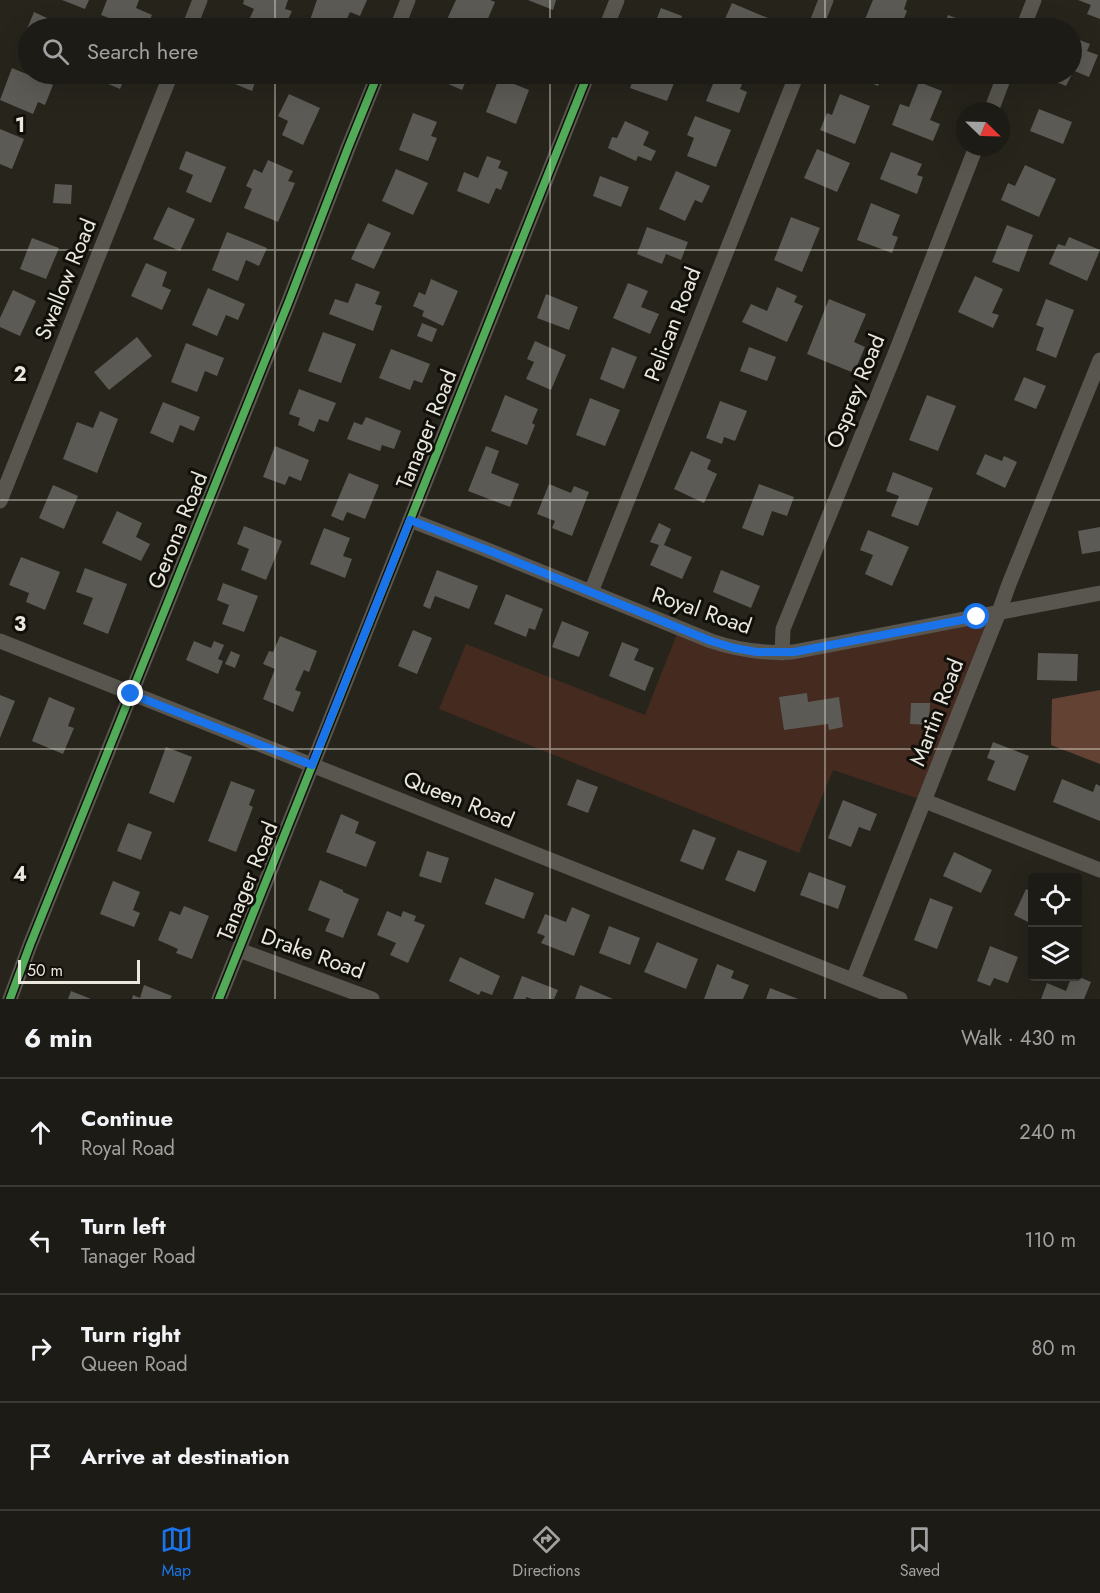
<!DOCTYPE html>
<html lang="en">
<head>
<meta charset="utf-8">
<style>
  :root { --surface:#1d1b15; --page:#2a2822; --text:#f1f3f6; --muted:#a0a1a0; --line:#3b3934; --accent:#1a73e8 }
  body { margin:0; font-family:Jost,sans-serif; background:var(--page); color:var(--text) }
  .controls { position:absolute; right:18px; bottom:18px; display:grid; overflow:hidden; border-radius:6px; box-shadow:0 6px 24px #0002 }
  .controls button { width:54px; height:54px; display:grid; place-items:center; padding:0; border:0; border-bottom:2px solid var(--line); background:var(--surface); color:var(--text); font:30px sans-serif }
  .compass { position:absolute; left:956px; top:102px; width:54px; height:54px; border-radius:50%; background:var(--surface); box-shadow:0 6px 24px #0002; rotate:113deg }
  .scale { position:absolute; left:18px; bottom:15px; width:122px; box-sizing:border-box; padding-left:6px; border:3px solid #eae8de; border-top:0; font-size:16px; line-height:21px; white-space:nowrap; color:#eae8de; -webkit-text-stroke:4px #110f09; paint-order:stroke }
  .stop { position:absolute; width:18px; height:18px; margin:-14px; border:4px solid #1a73e8; border-radius:50%; background:#fff }
  .stop.end { background:#1a73e8; border-color:#fff; box-shadow:0 2px 6px #0008 }
  .list { margin:0; padding:0; list-style:none }
  h2 { display:flex; justify-content:space-between; align-items:center; height:78px; margin:0; padding:0 24px; font-size:26px }
  h2 small { font-size:20px; font-weight:400; color:var(--muted) }
  .list li { display:grid; grid-template-columns:39px 1fr auto; gap:18px; align-items:center; box-sizing:border-box; height:108px; padding:0 24px; border-top:2px solid var(--line) }
  .list b { display:block; font-size:22px; white-space:nowrap }
  .list p { margin:0; font-size:20px; white-space:nowrap; color:var(--muted) }
  .list em { font-size:20px; font-style:normal; color:var(--muted) }
  .icon { flex:none; width:33px; height:33px; fill:none; stroke:currentColor; stroke-width:2; stroke-linecap:round; stroke-linejoin:round }
  .map { position:relative; flex:none; width:1100px; height:999px; overflow:hidden }
  .search { position:absolute; background:var(--surface); box-shadow:0 6px 24px #0002; left:18px; right:18px; top:18px; height:66px; display:flex; align-items:center; gap:15px; box-sizing:border-box; padding:0 21px; border-radius:33px; color:var(--muted); font-size:22px }
  .sheet { height:510px; background:var(--surface) }
  nav { display:flex; justify-content:space-around; align-items:center; box-sizing:border-box; height:84px; border-top:2px solid var(--line); background:var(--surface); font-size:16px; color:var(--muted) }
  nav a { display:grid; justify-items:center; gap:3px }
  nav .on { color:var(--accent) }
  .map>svg:first-child { display:block }
</style>
</head>
<body>
<div class="map">
<svg width="1100" height="999" viewBox="0 0 1100 999">
  <rect width="100%" height="100%" fill="#27241c"/>
  <polygon fill="#442a1f" points="997,612 928,802 833,770 799,853 439,709 466,644 645,715 678,631 778,650"/>
  <polygon fill="#634234" points="1100,690 1100,764 1051,745 1052,699"/>
  <g fill="#5b5a54">
    <polygon points="62,0 89,0 85,9"/>
    <polygon points="107,0 139,0 136,8 152,15 146,28 135,28 101,15"/>
    <polygon points="244,0 288,0 285,9 292,11 285,26 279,24 277,28 251,28 246,26 254,9 243,4"/>
    <polygon points="317,0 367,0 360,16 350,12 343,28 332,28 310,20"/>
    <polygon points="456,0 490,0 495,2 484,28 474,27 473,28 443,28"/>
    <polygon points="528,0 556,0 553,10"/>
    <polygon points="873,0 907,0 904,9 907,11 900,28 888,28 865,19"/>
    <polygon points="1078,0 1100,0 1100,19 1087,14 1091,5"/>
    <polygon points="732,3 775,21 772,28 721,28"/>
    <polygon points="661,8 682,16 678,28 653,28"/>
    <polygon points="34,12 47,18 43,28 28,28 28,47 21,44"/>
    <polygon points="948,15 972,24 970,28 943,28"/>
    <polygon points="1072,37 1090,44 1087,51 1098,55 1089,77 1072,70"/>
    <polygon points="12,68 53,85 45,105 38,102 33,114 0,100"/>
    <polygon points="101,74 126,74 120,89 99,80"/>
    <polygon points="213,74 268,74 265,80 257,77 252,91 213,75"/>
    <polygon points="442,74 469,74 462,90 439,80"/>
    <polygon points="635,74 665,74 663,79 674,83 667,101 630,88"/>
    <polygon points="717,74 746,74 740,89 747,92 739,113 706,101"/>
    <polygon points="849,74 883,74 878,86"/>
    <polygon points="1049,74 1072,74 1066,86 1047,78"/>
    <polygon points="499,78 529,90 516,124 486,112"/>
    <polygon points="919,82 942,91 930,120 940,124 933,141 892,125 900,104 909,107"/>
    <polygon points="289,94 320,108 303,145 282,135 288,121 278,116"/>
    <polygon points="840,94 870,106 855,144 820,130 827,113 832,115"/>
    <polygon points="1039,109 1072,122 1063,144 1030,131"/>
    <polygon points="413,113 437,122 431,136 437,138 428,161 399,150"/>
    <polygon points="695,116 731,130 716,167 687,156 694,138 687,135"/>
    <polygon points="625,121 649,132 643,145 656,151 651,161 638,156 636,161 608,148 612,137 617,138"/>
    <polygon points="0,129 24,139 12,169 0,164"/>
    <polygon points="817,149 850,163 837,192 804,178"/>
    <polygon points="186,151 226,167 211,203 186,192 193,175 179,169"/>
    <polygon points="891,152 922,164 917,175 923,177 917,194 880,179"/>
    <polygon points="487,156 501,161 498,168 508,172 501,190 496,188 489,204 457,191 464,172 478,178"/>
    <polygon points="268,160 293,171 288,181 295,183 278,222 244,208 252,189 246,186 254,169 262,173"/>
    <polygon points="1025,165 1056,179 1039,217 1001,200 1008,183 1015,186"/>
    <polygon points="396,169 428,183 413,215 382,201"/>
    <polygon points="676,171 710,186 702,203 695,200 685,221 659,209"/>
    <polygon points="600,176 629,187 621,207 593,196"/>
    <polygon points="55,184 72,185 71,204 53,203"/>
    <polygon points="871,203 900,215 892,235 898,237 892,253 857,240"/>
    <polygon points="168,207 195,219 180,251 153,239"/>
    <polygon points="791,217 820,228 802,272 774,260"/>
    <polygon points="368,223 391,233 374,269 351,259"/>
    <polygon points="1007,225 1033,235 1019,272 992,262"/>
    <polygon points="647,227 688,242 681,260 666,254 662,264 637,254"/>
    <polygon points="227,232 267,248 259,266 246,260 238,281 212,270"/>
    <polygon points="1069,237 1100,250 1087,281 1049,264 1058,244 1065,246"/>
    <polygon points="32,238 59,248 46,279 20,269"/>
    <polygon points="146,263 167,272 162,286 171,290 162,310 131,296"/>
    <polygon points="975,276 1003,289 992,313 999,315 993,328 958,312"/>
    <polygon points="431,279 458,291 443,326 422,316 424,311 413,306 419,292 425,295"/>
    <polygon points="356,283 380,292 375,304 382,306 373,331 329,314 335,299 348,303"/>
    <polygon points="628,283 648,291 641,307 659,314 650,334 613,318"/>
    <polygon points="777,287 797,296 794,302 803,306 787,342 742,322 751,304 767,311"/>
    <polygon points="208,288 245,304 238,320 226,315 217,336 192,325"/>
    <polygon points="13,290 36,301 20,336 0,327 0,318"/>
    <polygon points="546,294 578,307 569,330 537,318"/>
    <polygon points="829,299 866,314 854,342 865,347 854,373 807,354"/>
    <polygon points="1046,299 1074,310 1056,358 1036,350 1044,328 1036,325"/>
    <polygon points="422,323 437,329 432,342 417,336"/>
    <polygon points="323,332 356,344 341,383 308,371"/>
    <polygon points="137,337 152,356 109,390 94,372"/>
    <polygon points="535,341 566,355 551,390 526,379 534,362 527,359"/>
    <polygon points="186,343 224,358 217,376 205,371 197,392 171,382"/>
    <polygon points="612,347 637,357 624,389 600,379"/>
    <polygon points="749,347 776,357 767,381 740,371"/>
    <polygon points="391,349 430,364 422,383 414,380 410,390 379,378"/>
    <polygon points="1024,377 1046,386 1036,409 1014,400"/>
    <polygon points="299,389 336,403 328,422 319,419 314,432 298,425 300,418 289,414"/>
    <polygon points="505,395 538,409 532,423 535,425 527,445 491,431"/>
    <polygon points="927,395 956,406 938,451 909,440"/>
    <polygon points="590,398 620,410 605,446 576,435"/>
    <polygon points="720,401 747,411 735,441 724,437 722,444 706,438"/>
    <polygon points="163,402 200,417 194,431 180,425 173,443 150,433"/>
    <polygon points="100,411 118,419 97,473 63,459 77,422 93,428"/>
    <polygon points="366,417 401,431 394,449 382,445 380,451 347,439 354,422 362,425"/>
    <polygon points="275,446 309,460 301,481 289,476 285,485 263,477"/>
    <polygon points="486,446 499,451 491,473 519,484 510,507 468,491"/>
    <polygon points="691,451 711,460 707,469 717,474 704,503 674,489"/>
    <polygon points="985,454 1002,461 1004,456 1017,462 1005,488 976,474"/>
    <polygon points="893,472 933,488 918,526 891,516 899,496 886,491"/>
    <polygon points="349,473 379,485 365,519 347,512 343,521 331,516"/>
    <polygon points="549,484 571,493 574,486 589,492 572,536 552,528 555,521 537,514"/>
    <polygon points="759,484 794,497 787,516 772,511 763,536 742,528"/>
    <polygon points="53,485 78,496 64,529 39,518"/>
    <polygon points="117,511 142,523 136,537 150,544 141,561 102,543"/>
    <polygon points="659,523 671,529 664,545 692,557 682,579 650,565 659,545 650,542"/>
    <polygon points="244,526 282,541 266,580 241,570 249,549 237,544"/>
    <polygon points="1100,527 1100,551 1082,554 1078,531"/>
    <polygon points="324,528 350,538 343,556 352,559 345,578 310,564"/>
    <polygon points="868,530 909,547 892,586 865,574 873,555 860,550"/>
    <polygon points="21,557 60,572 45,610 26,602 29,593 9,585"/>
    <polygon points="85,568 127,584 108,634 83,624 93,598 76,592"/>
    <polygon points="437,570 478,586 469,609 435,596 430,609 423,606"/>
    <polygon points="721,570 760,586 751,608 713,592"/>
    <polygon points="223,583 258,596 244,632 222,624 229,605 217,600"/>
    <polygon points="506,594 543,609 535,630 529,628 526,637 494,624"/>
    <polygon points="562,621 589,632 579,657 552,647"/>
    <polygon points="413,630 432,638 417,674 398,666"/>
    <polygon points="280,636 317,651 309,672 304,670 295,690 301,692 293,712 263,699 275,669 263,664 269,651 273,652"/>
    <polygon points="194,641 211,648 214,641 224,645 218,659 223,661 218,674 186,660"/>
    <polygon points="622,642 639,649 634,660 654,668 645,691 609,676"/>
    <polygon points="231,651 240,655 235,668 225,664"/>
    <polygon points="1038,653 1078,654 1077,681 1037,680"/>
    <polygon points="807,693 808,702 839,697 843,727 829,730 828,724 784,730 779,697"/>
    <polygon points="0,695 15,701 0,738"/>
    <polygon points="49,697 75,708 68,726 74,728 63,754 32,741"/>
    <polygon points="911,703 930,703 929,725 910,724"/>
    <polygon points="993,742 1029,756 1015,791 987,780 995,761 987,758"/>
    <polygon points="166,747 192,757 174,803 149,793"/>
    <polygon points="577,779 598,787 588,813 567,805"/>
    <polygon points="1062,779 1093,792 1096,784 1100,786 1100,821 1053,802"/>
    <polygon points="231,781 255,790 249,805 253,807 236,852 208,841"/>
    <polygon points="843,800 877,814 870,831 859,827 851,847 828,838"/>
    <polygon points="341,814 359,822 355,833 376,842 366,867 326,852"/>
    <polygon points="128,823 152,832 141,860 117,851"/>
    <polygon points="693,829 716,838 703,870 680,861"/>
    <polygon points="738,850 767,861 755,892 725,880"/>
    <polygon points="427,851 449,858 441,883 419,876"/>
    <polygon points="954,852 992,870 981,893 943,876"/>
    <polygon points="809,872 846,886 838,909 800,895"/>
    <polygon points="495,878 534,893 524,919 485,904"/>
    <polygon points="320,880 343,890 343,892 359,899 343,938 325,931 330,919 308,910"/>
    <polygon points="113,881 140,892 133,910 140,913 134,927 100,914"/>
    <polygon points="1026,889 1032,892 1032,924 1014,915"/>
    <polygon points="930,898 953,907 937,949 914,940"/>
    <polygon points="184,906 209,916 192,959 176,953 178,949 158,940 170,911 180,915"/>
    <polygon points="572,907 590,915 574,956 541,943 545,936 537,933 545,914 566,922"/>
    <polygon points="387,911 401,917 403,911 416,916 414,921 425,925 408,963 390,955 396,943 377,935"/>
    <polygon points="609,926 640,938 630,965 599,953"/>
    <polygon points="657,942 698,959 686,989 644,972"/>
    <polygon points="990,946 1018,957 1008,983 994,978 990,986 977,981"/>
    <polygon points="460,957 500,976 492,995 481,991 479,995 449,981"/>
    <polygon points="717,964 734,971 731,978 749,985 743,999 704,999"/>
    <polygon points="522,976 558,990 554,999 532,999 526,997 526,999 513,999"/>
    <polygon points="1072,976 1077,976 1091,982 1084,999 1041,999 1047,983 1066,991"/>
    <polygon points="144,985 172,996 170,999 132,999 133,995 140,998"/>
    <polygon points="580,985 613,999 575,999"/>
    <polygon points="770,988 798,999 766,999"/>
    <polygon points="71,991 91,999 68,999"/>
  </g>
  <g fill="none" stroke-linecap="round" stroke-linejoin="round">
    <g stroke="#58564f" stroke-width="15">
      <polyline points="189,28 200,0"/>
      <polyline points="397,28 408,0"/>
      <polyline points="606,28 617,0"/>
      <polyline points="815,28 826,0"/>
      <polyline points="1023,28 1034,0"/>
      <polyline points="991,111 1005,74"/>
      <polyline points="0,501 171,74"/>
      <path d="M410 520 485 549 711 641C738 650 764 654 793 652L1100 593"/>
      <polyline points="591,592 797,74"/>
      <polyline points="0,641 900,999"/>
      <polyline points="782,653 783,629 897,349 976,147"/>
      <polyline points="925,801 1100,870"/>
      <polyline points="239,950 372,999"/>
      <polyline points="853,980 999,612 1009,584 1100,360"/>
      <polyline points="10,999 30,945 289,301 348,148 378,74"/>
      <polyline points="219,999 588,74"/>
    </g>
    <g stroke="#110f09" stroke-width="11">
      <g id="cycleway">
        <polyline points="10,999 30,945 289,301 348,148 378,74"/>
        <polyline points="219,999 588,74"/>
      </g>
    </g>
    <use href="#cycleway" stroke="#51ab58" stroke-width="8"/>
  </g>
  <g fill="none" stroke-linecap="round" stroke-linejoin="round">
    <polyline stroke="#1a73e8" stroke-width="8" points="131,694 312,765 410,520 485,549 711,641 734,648 757,652 794,652 977,617"/>
  </g>
  <path fill="none" stroke="#eae8de" stroke-width="1.5" stroke-opacity="0.55" d="M275 0V28M550 0V28M825 0V28M275 74V999M550 74V999M825 74V999M0 250H1100M0 500H1100M0 749H1100"/>
  <g text-anchor="middle" dominant-baseline="central" stroke-width="6" stroke-linejoin="round" paint-order="stroke">
    <g font-size="22" fill="#eae8de" stroke="#110f09">
      <text transform="translate(65 279) rotate(-68)">Swallow Road</text>
      <text transform="translate(672 324) rotate(-69)">Pelican Road</text>
      <text transform="translate(855 391) rotate(-68)">Osprey Road</text>
      <text transform="translate(426 429) rotate(-68)">Tanager Road</text>
      <text transform="translate(177 530) rotate(-68)">Gerona Road</text>
      <text transform="translate(702 610) rotate(19)">Royal Road</text>
      <text transform="translate(936 712) rotate(-69)">Martin Road</text>
      <text transform="translate(459 799) rotate(22)">Queen Road</text>
      <text transform="translate(247 881) rotate(-68)">Tanager Road</text>
      <text transform="translate(313 953) rotate(20)">Drake Road</text>
    </g>
  </g>
  <g font-size="20" text-anchor="middle" font-weight="bold" fill="#eae8de" stroke="#110f09" stroke-width="6" stroke-linejoin="round" paint-order="stroke">
    <text x="20" y="132">1</text>
    <text x="20" y="381">2</text>
    <text x="20" y="631">3</text>
    <text x="20" y="881">4</text>
  </g>
</svg>
<div class="controls">
<button><svg class="icon" aria-label="locate" viewBox="0 0 24 24"><circle cx="12" cy="12" r="6"/><path d="M12 2v4M12 18v4M2 12h4M18 12h4"/></svg></button>
<button><svg class="icon" aria-label="layers" viewBox="0 0 24 24"><path d="M12 4l9 5-9 5-9-5zM3 14l9 5 9-5"/></svg></button>
</div>
<svg class="compass" viewBox="-18 -18 36 36"><path d="M0-13l5 13h-10z" fill="#e53935"/><path d="M0 13l5-13h-10z" fill="#a0a1a0"/></svg>
<div class="scale">50 m</div>
<div class="stop" style="left:977px;top:617px"></div>
<div class="stop end" style="left:131px;top:694px"></div>
<div class="search"><svg class="icon" aria-label="search" viewBox="0 0 24 24"><circle cx="10" cy="10" r="6"/><path d="M15 15l6 6"/></svg>Search here</div>
</div>
<section class="sheet">
<h2>6 min<small>Walk · 430 m</small></h2>
<ul class="list">
<li><svg class="icon" aria-label="ahead" viewBox="0 0 24 24"><path d="M12 20V5M6 11l6-6 6 6"/></svg><div><b>Continue</b><p>Royal Road</p></div><em>240 m</em></li>
<li><svg class="icon" aria-label="left" viewBox="0 0 24 24"><path d="M17 20v-9H6M10 6l-5 5 5 5"/></svg><div><b>Turn left</b><p>Tanager Road</p></div><em>110 m</em></li>
<li><svg class="icon" aria-label="right" viewBox="0 0 24 24"><path d="M7 20v-9h11M14 6l5 5-5 5"/></svg><div><b>Turn right</b><p>Queen Road</p></div><em>80 m</em></li>
<li><svg class="icon" aria-label="arrive" viewBox="0 0 24 24"><path d="M6 21V4h12l-3 4 3 4H6"/></svg><div><b>Arrive at destination</b></div></li>
</ul>
</section>
<nav>
<a class="on"><svg class="icon" aria-label="map" viewBox="0 0 24 24"><path d="M3 6l6-2 6 2 6-2v14l-6 2-6-2-6 2zM9 4v14M15 6v14"/></svg>Map</a>
<a><svg class="icon" aria-label="directions" viewBox="0 0 24 24"><path d="M12 3l9 9-9 9-9-9zM9 14v-3h6M13 9l2 2-2 2"/></svg>Directions</a>
<a><svg class="icon" aria-label="saved" viewBox="0 0 24 24"><path d="M7 4h10v16l-5-4-5 4z"/></svg>Saved</a>
</nav>
</body>
</html>
